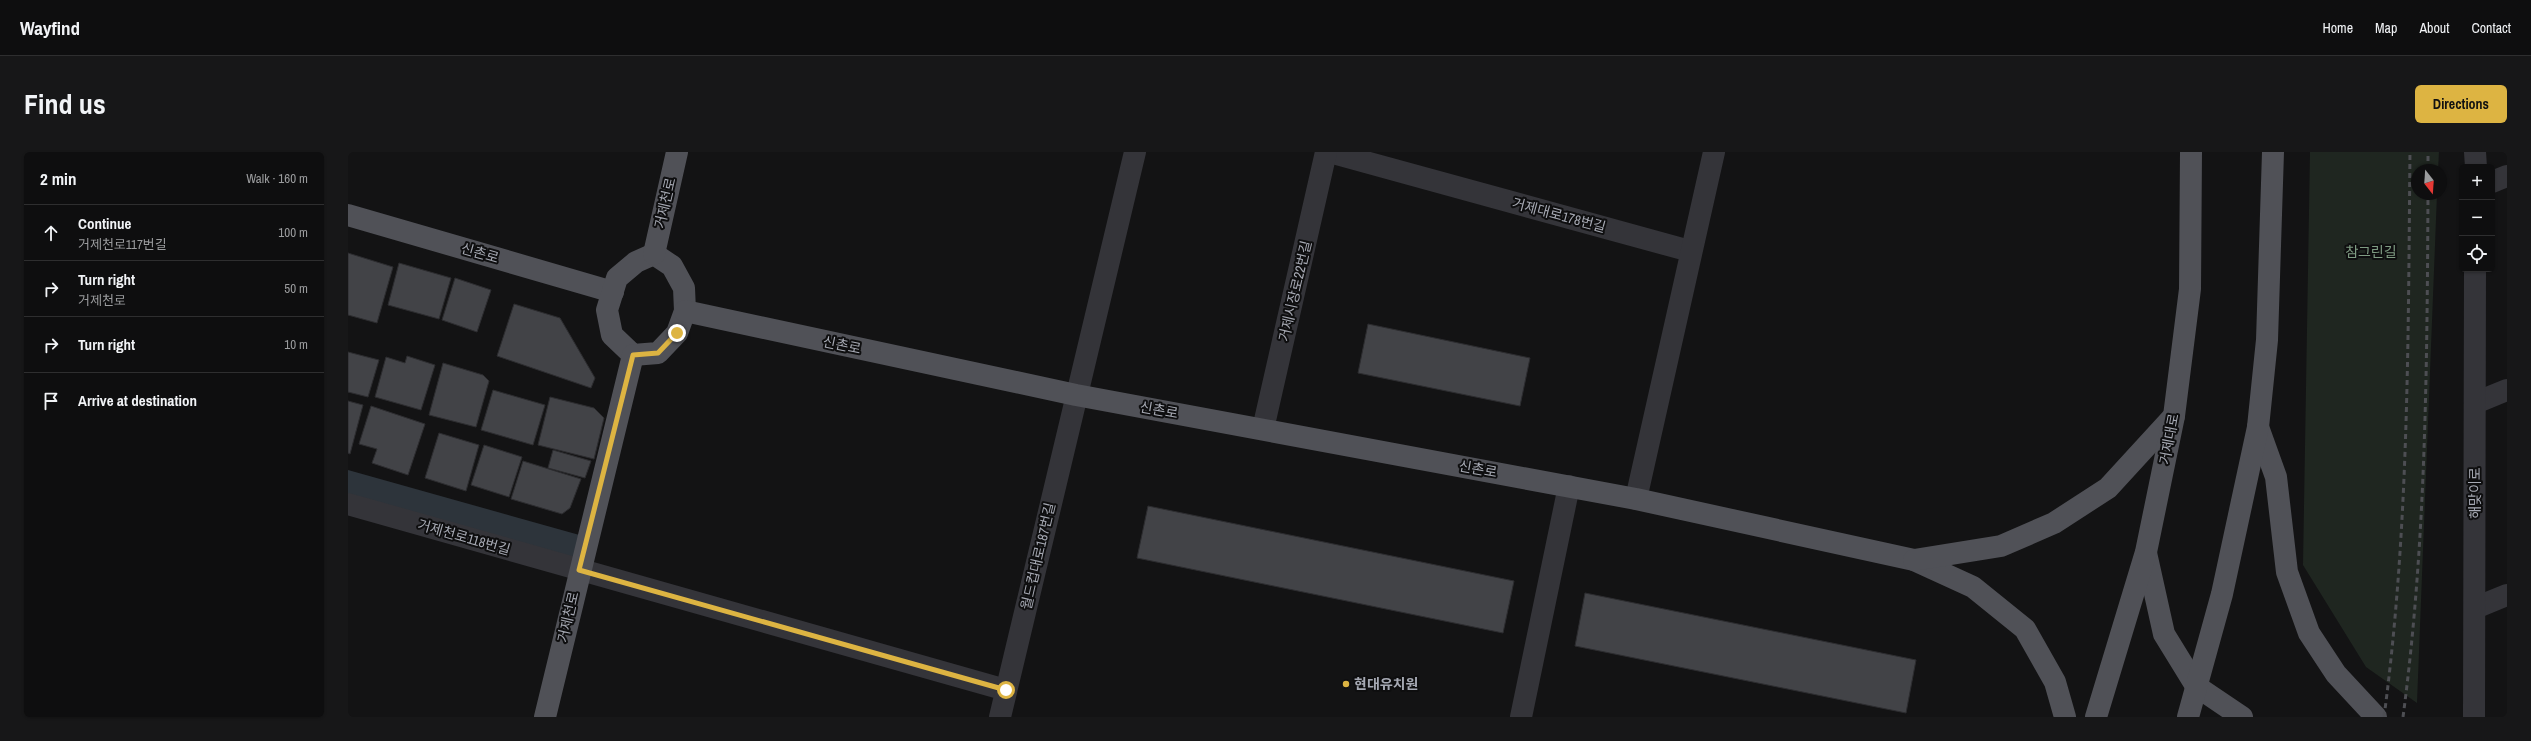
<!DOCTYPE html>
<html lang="en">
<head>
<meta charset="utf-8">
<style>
  :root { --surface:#0e0e0f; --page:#171718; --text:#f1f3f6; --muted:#9b9c9e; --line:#2e2e2f; --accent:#ddb442 }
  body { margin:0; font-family:"Archivo Narrow","Noto Sans KR",sans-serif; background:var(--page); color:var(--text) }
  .controls { position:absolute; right:12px; top:12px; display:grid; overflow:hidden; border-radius:6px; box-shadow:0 1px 3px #0004 }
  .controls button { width:36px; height:36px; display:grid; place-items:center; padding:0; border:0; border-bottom:1px solid var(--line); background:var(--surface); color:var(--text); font:20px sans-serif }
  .compass { position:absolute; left:2063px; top:12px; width:36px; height:36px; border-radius:50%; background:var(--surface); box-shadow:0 1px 3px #0004; rotate:163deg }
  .stop { position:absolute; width:12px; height:12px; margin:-9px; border:3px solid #ddb442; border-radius:50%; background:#fff }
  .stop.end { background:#ddb442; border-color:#fff; box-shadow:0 1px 4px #0008 }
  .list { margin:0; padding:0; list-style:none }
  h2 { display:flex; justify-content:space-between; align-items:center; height:52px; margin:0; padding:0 16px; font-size:17px }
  h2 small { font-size:13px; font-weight:400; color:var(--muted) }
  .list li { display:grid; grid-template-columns:26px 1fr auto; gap:12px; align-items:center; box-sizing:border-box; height:56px; padding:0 16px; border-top:1px solid var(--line) }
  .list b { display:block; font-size:15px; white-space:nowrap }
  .list p { margin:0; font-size:13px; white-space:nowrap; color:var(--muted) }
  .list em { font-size:13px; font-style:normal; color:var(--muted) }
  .icon { flex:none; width:22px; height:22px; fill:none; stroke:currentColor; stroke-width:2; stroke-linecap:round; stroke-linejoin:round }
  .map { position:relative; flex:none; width:2159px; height:565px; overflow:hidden; border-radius:6px }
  header { display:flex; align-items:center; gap:24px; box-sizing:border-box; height:56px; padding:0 20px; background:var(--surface); border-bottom:1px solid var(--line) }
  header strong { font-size:19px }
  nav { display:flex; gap:22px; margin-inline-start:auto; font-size:14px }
  .intro { display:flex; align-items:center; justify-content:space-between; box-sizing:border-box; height:96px; padding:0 24px }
  h1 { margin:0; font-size:28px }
  .button { padding:10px 18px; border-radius:6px; background:var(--accent); color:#111; font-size:14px; font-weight:700 }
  main { display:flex; gap:24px; padding:0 24px }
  aside { flex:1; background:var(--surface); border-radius:6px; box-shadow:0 1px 3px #0004 }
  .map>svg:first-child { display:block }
</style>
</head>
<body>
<header>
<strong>Wayfind</strong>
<nav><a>Home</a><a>Map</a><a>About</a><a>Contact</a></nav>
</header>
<div class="intro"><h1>Find us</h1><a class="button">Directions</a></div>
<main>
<aside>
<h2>2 min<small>Walk · 160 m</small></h2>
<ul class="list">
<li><svg class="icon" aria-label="ahead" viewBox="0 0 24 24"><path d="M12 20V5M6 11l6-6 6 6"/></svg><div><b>Continue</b><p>거제천로117번길</p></div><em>100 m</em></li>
<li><svg class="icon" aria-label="right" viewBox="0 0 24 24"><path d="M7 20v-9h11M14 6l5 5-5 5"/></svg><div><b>Turn right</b><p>거제천로</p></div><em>50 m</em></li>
<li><svg class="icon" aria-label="right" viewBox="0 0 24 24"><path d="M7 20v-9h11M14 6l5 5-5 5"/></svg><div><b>Turn right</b></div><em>10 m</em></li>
<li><svg class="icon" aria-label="arrive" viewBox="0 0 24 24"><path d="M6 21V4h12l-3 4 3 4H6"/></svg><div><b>Arrive at destination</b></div></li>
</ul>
</aside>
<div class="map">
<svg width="2159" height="565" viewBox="0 0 2159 565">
  <rect width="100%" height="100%" fill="#131314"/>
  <polygon fill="#1f2620" points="1962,0 2091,0 2090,18 2069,18 2069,42 2089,42 2069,551 2018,515 1955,413"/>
  <polygon fill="#2d343b" points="0,318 235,384 223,423 0,354"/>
  <g fill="#424347" stroke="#2d2d30">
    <polygon points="0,101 45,115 29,171 0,163"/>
    <polygon points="51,111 103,126 91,167 40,153"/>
    <polygon points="107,126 143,138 129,180 94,168"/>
    <polygon points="166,152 212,166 247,226 243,236 149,204"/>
    <polygon points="1020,172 1182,206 1172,254 1010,221"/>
    <polygon points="0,200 31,208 20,245 0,240"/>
    <polygon points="59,204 87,213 73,258 27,245 38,205 57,211"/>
    <polygon points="95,211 135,223 141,229 128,275 81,263"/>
    <polygon points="145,238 197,253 185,293 133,278"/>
    <polygon points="202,245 246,256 256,266 246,307 190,293"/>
    <polygon points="0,249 15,253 2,302 0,301"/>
    <polygon points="23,254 77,272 60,323 24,311 29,297 11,292"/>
    <polygon points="91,281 131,293 118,339 77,326"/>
    <polygon points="136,293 174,305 161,345 123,333"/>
    <polygon points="205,298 243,309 237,326 200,316"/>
    <polygon points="175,309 233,327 222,356 214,362 163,347"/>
    <polygon points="800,354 1166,429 1155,481 789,406"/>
    <polygon points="1237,441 1568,508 1558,561 1227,494"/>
  </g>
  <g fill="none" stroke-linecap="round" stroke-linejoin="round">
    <g stroke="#343439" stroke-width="22">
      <polyline points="981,0 1342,99"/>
      <polyline points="2127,0 2128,15"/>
      <polyline points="2144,30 2159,24"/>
      <polyline points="2127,251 2159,238"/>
      <polyline points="915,277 978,0"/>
      <polyline points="1288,347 1366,0"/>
      <polyline points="0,352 658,538"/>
      <polyline points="2127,456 2159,443"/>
      <polyline points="652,565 787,0"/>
      <polyline points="1173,565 1221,334"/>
      <polyline points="2126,565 2127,117"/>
    </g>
    <g stroke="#505157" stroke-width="22">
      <polyline points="0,63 265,140"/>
      <polygon points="306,102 324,114 336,136 337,159 329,181 310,201 285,203 264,183 259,158 269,126 288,110"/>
      <polyline points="306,102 329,0"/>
      <polyline points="337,159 728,243 1288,347 1566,408 1625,435 1677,477 1707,530 1717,565"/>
      <polyline points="1910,275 1928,325 1939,420 1961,481 1988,522 2028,565"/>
      <polyline points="1798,401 1816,482 1848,534 1894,565"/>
      <polyline points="1566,408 1653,394 1706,371 1760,336 1826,264"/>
      <polyline points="197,565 285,203"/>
      <polyline points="1748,565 1798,400 1826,264 1842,137 1843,0"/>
      <polyline points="1840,565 1874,442 1910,275 1919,188 1925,0"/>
    </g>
    <g stroke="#4d4e53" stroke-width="3" stroke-dasharray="5 4" stroke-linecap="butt">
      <polyline points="2080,18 2080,0"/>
      <path d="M2036 565C2061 378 2060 188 2062 0"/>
      <path d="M2055 565C2078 392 2079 217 2080 42"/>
    </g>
  </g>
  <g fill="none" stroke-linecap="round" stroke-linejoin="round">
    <polyline stroke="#ddb442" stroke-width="5" points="329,181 310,201 285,203 231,418 658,538"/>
  </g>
  <circle fill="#ddb442" stroke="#0e0e0f" stroke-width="1.5" cx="998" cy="532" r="4"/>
  <g text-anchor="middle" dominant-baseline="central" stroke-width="4" stroke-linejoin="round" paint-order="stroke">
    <g font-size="14" fill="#a6a9b3" stroke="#0e0e0f">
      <text transform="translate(317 51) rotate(-77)">거제천로</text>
      <text transform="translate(1211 63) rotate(15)">거제대로178번길</text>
      <text transform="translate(132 101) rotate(16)">신촌로</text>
      <text transform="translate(947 139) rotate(-77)">거제시장로22번길</text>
      <text transform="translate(494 193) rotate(12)">신촌로</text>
      <text transform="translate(811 258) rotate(10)">신촌로</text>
      <text transform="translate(1821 287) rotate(-79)">거제대로</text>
      <text transform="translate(1130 317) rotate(10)">신촌로</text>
      <text transform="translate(2127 341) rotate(-90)">해맞이로</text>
      <text transform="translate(116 385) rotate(16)">거제천로118번길</text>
      <text transform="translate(690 404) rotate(-77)">월드컵대로187번길</text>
      <text transform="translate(220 465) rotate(-77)">거제천로</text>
    </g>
    <g font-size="14" fill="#7f9c83" stroke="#0e0e0f">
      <text x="2023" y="100">참그린길</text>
    </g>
    <g font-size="14" font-weight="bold" fill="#a6a9b3" stroke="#0e0e0f" text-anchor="start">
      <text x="1006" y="532">현대유치원</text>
    </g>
  </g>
</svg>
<div class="controls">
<button>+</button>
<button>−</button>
<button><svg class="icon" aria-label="locate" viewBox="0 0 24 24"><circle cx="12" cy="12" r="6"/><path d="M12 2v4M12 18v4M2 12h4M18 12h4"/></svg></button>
</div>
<svg class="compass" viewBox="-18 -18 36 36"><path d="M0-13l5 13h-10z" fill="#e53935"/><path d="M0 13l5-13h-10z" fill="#9b9c9e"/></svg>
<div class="stop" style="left:658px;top:538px"></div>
<div class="stop end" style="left:329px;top:181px"></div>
</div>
</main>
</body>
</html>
